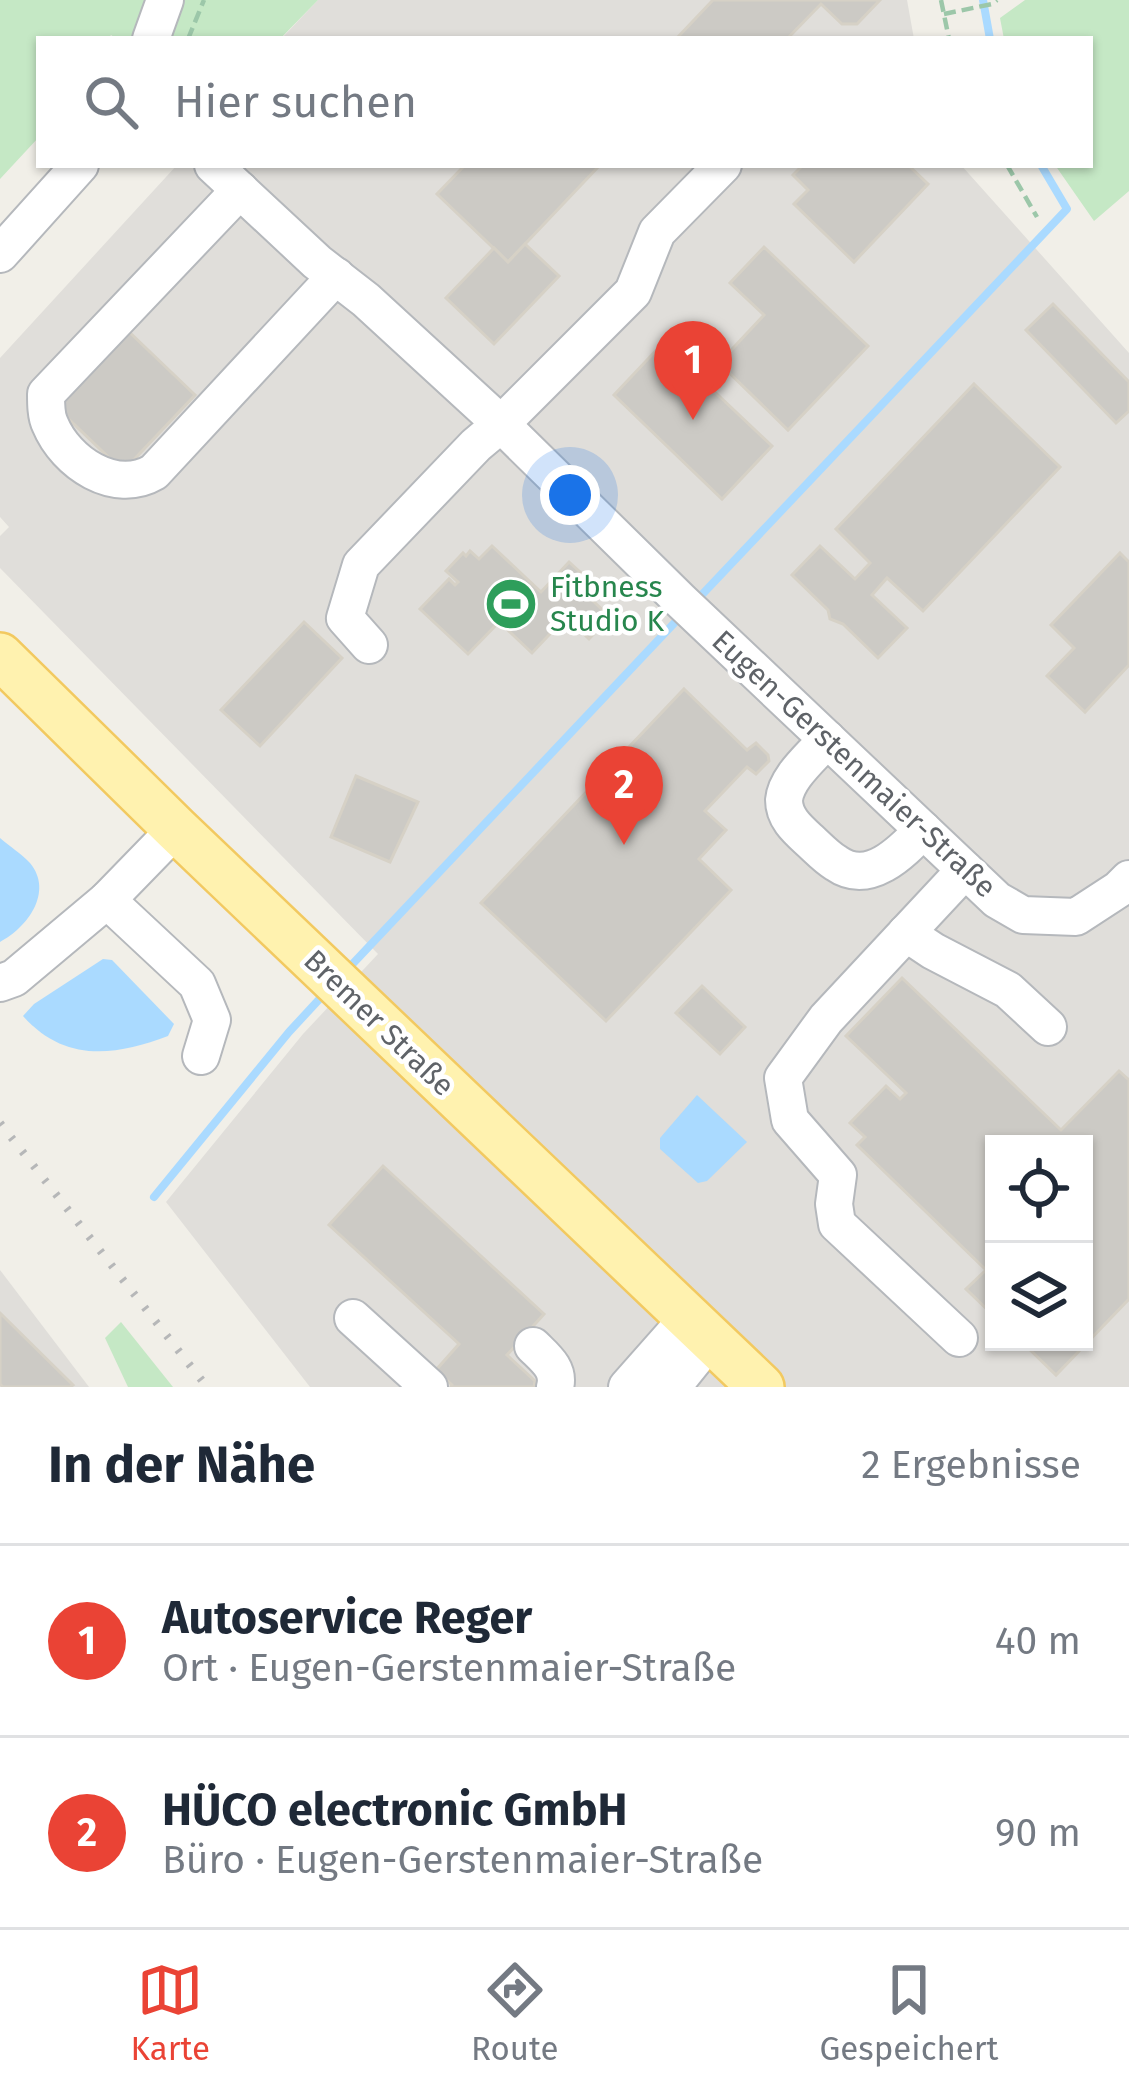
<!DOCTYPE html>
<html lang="de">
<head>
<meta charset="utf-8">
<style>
  :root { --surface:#fff; --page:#f6f6f7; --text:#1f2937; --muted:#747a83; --line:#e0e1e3; --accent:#ea4335 }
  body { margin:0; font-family:"Fira Sans",sans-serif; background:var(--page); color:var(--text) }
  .controls { position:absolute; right:36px; bottom:36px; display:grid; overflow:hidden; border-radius:0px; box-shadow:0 3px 9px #0004 }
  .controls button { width:108px; height:108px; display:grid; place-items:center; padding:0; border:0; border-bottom:3px solid var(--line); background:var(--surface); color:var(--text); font:60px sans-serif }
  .you { position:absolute; left:570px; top:495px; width:42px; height:42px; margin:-30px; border:9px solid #fff; border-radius:50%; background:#1a73e8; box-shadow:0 0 0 18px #1a73e833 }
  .badge { display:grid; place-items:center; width:78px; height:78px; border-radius:50%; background:var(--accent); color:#fff; font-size:39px; font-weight:700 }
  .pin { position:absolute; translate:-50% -99px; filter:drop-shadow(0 3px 6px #0008) }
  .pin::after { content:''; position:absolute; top:63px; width:42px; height:36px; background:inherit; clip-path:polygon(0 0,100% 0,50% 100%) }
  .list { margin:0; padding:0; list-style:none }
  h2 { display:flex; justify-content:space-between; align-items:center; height:156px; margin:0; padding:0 48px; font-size:51px }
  h2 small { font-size:39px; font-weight:400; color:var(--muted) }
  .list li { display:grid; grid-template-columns:78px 1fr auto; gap:36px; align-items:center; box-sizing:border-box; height:192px; padding:0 48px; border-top:3px solid var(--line) }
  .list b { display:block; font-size:45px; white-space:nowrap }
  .list p { margin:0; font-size:39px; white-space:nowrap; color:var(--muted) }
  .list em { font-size:39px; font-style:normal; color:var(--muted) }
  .icon { flex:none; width:66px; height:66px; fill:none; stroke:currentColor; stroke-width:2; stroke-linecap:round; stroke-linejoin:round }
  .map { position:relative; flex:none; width:1129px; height:1387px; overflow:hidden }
  .search { position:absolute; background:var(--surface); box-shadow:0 3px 9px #0004; left:36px; right:36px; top:36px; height:132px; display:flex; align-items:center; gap:30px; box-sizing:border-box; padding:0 42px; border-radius:0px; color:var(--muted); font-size:45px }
  .sheet { height:540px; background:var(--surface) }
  nav { display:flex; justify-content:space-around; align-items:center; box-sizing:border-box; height:168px; border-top:3px solid var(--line); background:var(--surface); font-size:33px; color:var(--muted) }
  nav a { display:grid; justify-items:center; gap:6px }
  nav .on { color:var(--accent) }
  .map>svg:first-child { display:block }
</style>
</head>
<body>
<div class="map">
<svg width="1129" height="1387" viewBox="0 0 1129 1387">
  <rect width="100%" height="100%" fill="#f1efe8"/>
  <g fill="#e0deda" fill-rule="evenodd">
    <polygon points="318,0 907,0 914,39 281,39"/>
    <path d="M177 165H961L1129 353V1387H310L166 1202 303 1034 378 954 0 568V536L9 527 0 517V358ZM994 1144H1084V1342H994Z"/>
    <polygon points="0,1270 89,1387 0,1387"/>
  </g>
  <g fill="#c5e8c5">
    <polygon points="0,0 318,0 280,39 117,39 111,35 108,39 39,39 39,137 0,179"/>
    <polygon points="1025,0 1129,0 1129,191 1094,221 1055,165 1090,165 1090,39 1004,39 1000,18"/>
    <polygon points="121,1322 173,1387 128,1387 105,1338"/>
  </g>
  <g fill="#aadaff">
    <path d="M0 838C9 846 22 854 30 863 54 892 27 928 0 942Z"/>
    <path d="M103 959 112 960 174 1024 168 1036C115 1056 65 1063 23 1016L34 1004Z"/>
    <polygon points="697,1095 747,1142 707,1181 698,1183 660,1149 660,1138"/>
  </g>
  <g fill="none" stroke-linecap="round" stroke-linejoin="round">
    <g stroke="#aadaff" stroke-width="8">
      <polyline points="983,0 990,39"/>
      <polyline points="695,602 1067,209 1041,165"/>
      <polyline points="344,973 680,617"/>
      <polyline points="154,1197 289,1032 326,992"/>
    </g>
  </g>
  <g fill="#cccac5" stroke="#d6d1c6" stroke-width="3">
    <polygon points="713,0 880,0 857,24 842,24 821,4 787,39 676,39"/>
    <polygon points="465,165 600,165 508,262 437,194"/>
    <polygon points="803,165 908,165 928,184 854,262 794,204 808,190 793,175"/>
    <polygon points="525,244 559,276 494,344 446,298 494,248 508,262"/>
    <polygon points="764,247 868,346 788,430 719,363 764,315 730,283"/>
    <polygon points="1053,304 1129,382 1129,411 1116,423 1026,330"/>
    <polygon points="125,328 195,395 123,471 53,404"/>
    <polygon points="663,343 772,446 722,499 614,395"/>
    <polygon points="974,384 1060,467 923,611 887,578 872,595 907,628 878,658 843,624 830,619 828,610 792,575 820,546 855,579 870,563 836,529"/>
    <polygon points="492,546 541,592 569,562 600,590 591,599 610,617 589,639 566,617 532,653 493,616 491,619 497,624 468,654 420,609 449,579 455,585 458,582 446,571 463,553 466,556 470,551 479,559"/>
    <polygon points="1120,553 1129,562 1129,665 1085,712 1047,676 1074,648 1051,625"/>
    <polygon points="304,622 342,658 260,746 221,710"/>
    <polygon points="684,689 747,750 756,743 768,755 769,761 756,774 747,767 705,811 726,830 699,859 731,890 606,1021 481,903"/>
    <polygon points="356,776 418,802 390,862 331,837"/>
    <polygon points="902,978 1061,1130 1119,1071 1129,1080 1129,1299 1056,1375 1022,1342 1084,1342 1084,1144 994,1144 994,1316 966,1289 986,1270 857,1145 865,1137 850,1123 886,1086 900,1099 906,1093 846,1036"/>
    <polygon points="702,986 745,1027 720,1054 676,1013"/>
    <polygon points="383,1166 544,1314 507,1355 535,1381 534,1387 451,1387 452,1385 436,1370 459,1344 329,1225"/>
    <polygon points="0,1313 73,1385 70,1387 3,1387 0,1384"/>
  </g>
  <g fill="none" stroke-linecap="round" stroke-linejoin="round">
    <g stroke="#b5b8bc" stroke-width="40">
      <g id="minor">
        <polyline points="151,39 165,0"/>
        <polyline points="213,165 317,262 366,300 501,424 680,600 997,900 1023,915 1076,917 1119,889 1129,879"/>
        <path d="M240 190 46 394C46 403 46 416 50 424 66 463 115 495 154 472L336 276"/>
        <polyline points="0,254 80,165"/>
        <polyline points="369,645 345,618 361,565 476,445 501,424 633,292 657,232 723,165"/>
        <path d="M827 739C813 756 786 777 784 800 784 817 796 828 808 839 817 847 826 857 836 863 869 886 901 853 923 830"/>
        <polyline points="107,900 197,984 212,1020 201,1056"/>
        <polyline points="906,933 933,951 1008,990 1048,1027"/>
        <polyline points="0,983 14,978 107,900 176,829"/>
        <polyline points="353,1318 429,1387"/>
        <polyline points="959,1338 837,1224 834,1204 838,1175 790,1120 783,1078 826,1019 965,870"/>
        <path d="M533 1346C545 1358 560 1369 555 1387"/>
        <polyline points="627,1387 688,1318"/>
        <polyline points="666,1387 681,1376 710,1340"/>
      </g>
    </g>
    <g stroke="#f2c960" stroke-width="50">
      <polyline id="major" points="0,656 176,829 761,1387"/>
    </g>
    <g stroke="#9cc7a9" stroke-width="4.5" stroke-dasharray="12 6" stroke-linecap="butt">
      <polyline points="941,0 949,39"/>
      <polyline points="944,14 992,4 997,0"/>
      <polyline points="188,39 204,0"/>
      <polyline points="1007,165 1037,217"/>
    </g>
    <use href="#minor" stroke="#fff" stroke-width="36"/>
    <use href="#major" stroke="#fff2af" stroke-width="45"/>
    <polyline stroke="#b6b7b8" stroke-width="8" stroke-dasharray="3 15" stroke-linecap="butt" points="0,1123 207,1387"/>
  </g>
  <defs>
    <g id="stadium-disc" transform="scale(2.7)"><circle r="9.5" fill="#2e9e5b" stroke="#fff"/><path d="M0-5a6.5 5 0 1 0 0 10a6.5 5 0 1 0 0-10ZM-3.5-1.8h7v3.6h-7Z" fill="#fff"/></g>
  </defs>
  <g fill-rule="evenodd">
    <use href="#stadium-disc" x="511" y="604"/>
  </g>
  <g text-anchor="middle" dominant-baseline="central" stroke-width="9" stroke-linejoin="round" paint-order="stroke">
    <g font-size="30" fill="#27864d" stroke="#fff" text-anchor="start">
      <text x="550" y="587">Fitbness<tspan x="550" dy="34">Studio K</tspan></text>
    </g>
    <g font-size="30" fill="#5f6368" stroke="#fff">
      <text transform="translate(854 764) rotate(43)">Eugen-Gerstenmaier-Straße</text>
      <text transform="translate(379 1023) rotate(44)">Bremer Straße</text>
    </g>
  </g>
</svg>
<div class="controls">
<button><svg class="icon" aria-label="locate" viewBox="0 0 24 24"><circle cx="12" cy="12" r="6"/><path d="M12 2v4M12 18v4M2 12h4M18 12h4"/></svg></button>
<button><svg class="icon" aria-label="layers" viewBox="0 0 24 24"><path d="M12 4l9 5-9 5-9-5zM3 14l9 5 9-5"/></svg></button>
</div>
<div class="you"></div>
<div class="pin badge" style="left:693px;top:420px">1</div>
<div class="pin badge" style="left:624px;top:845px">2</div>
<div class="search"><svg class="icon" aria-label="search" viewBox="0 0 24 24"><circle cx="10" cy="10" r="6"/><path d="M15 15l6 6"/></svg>Hier suchen</div>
</div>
<section class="sheet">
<h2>In der Nähe<small>2 Ergebnisse</small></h2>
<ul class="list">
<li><span class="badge">1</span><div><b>Autoservice Reger</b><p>Ort · Eugen-Gerstenmaier-Straße</p></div><em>40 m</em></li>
<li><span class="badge">2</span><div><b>HÜCO electronic GmbH</b><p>Büro · Eugen-Gerstenmaier-Straße</p></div><em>90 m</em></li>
</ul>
</section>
<nav>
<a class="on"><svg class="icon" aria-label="map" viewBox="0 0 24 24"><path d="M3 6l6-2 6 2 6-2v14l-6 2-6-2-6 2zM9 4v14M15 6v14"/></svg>Karte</a>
<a><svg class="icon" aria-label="directions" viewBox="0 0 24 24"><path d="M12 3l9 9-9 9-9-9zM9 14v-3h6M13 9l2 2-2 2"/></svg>Route</a>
<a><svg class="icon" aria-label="saved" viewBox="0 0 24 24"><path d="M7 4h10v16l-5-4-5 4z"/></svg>Gespeichert</a>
</nav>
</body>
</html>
